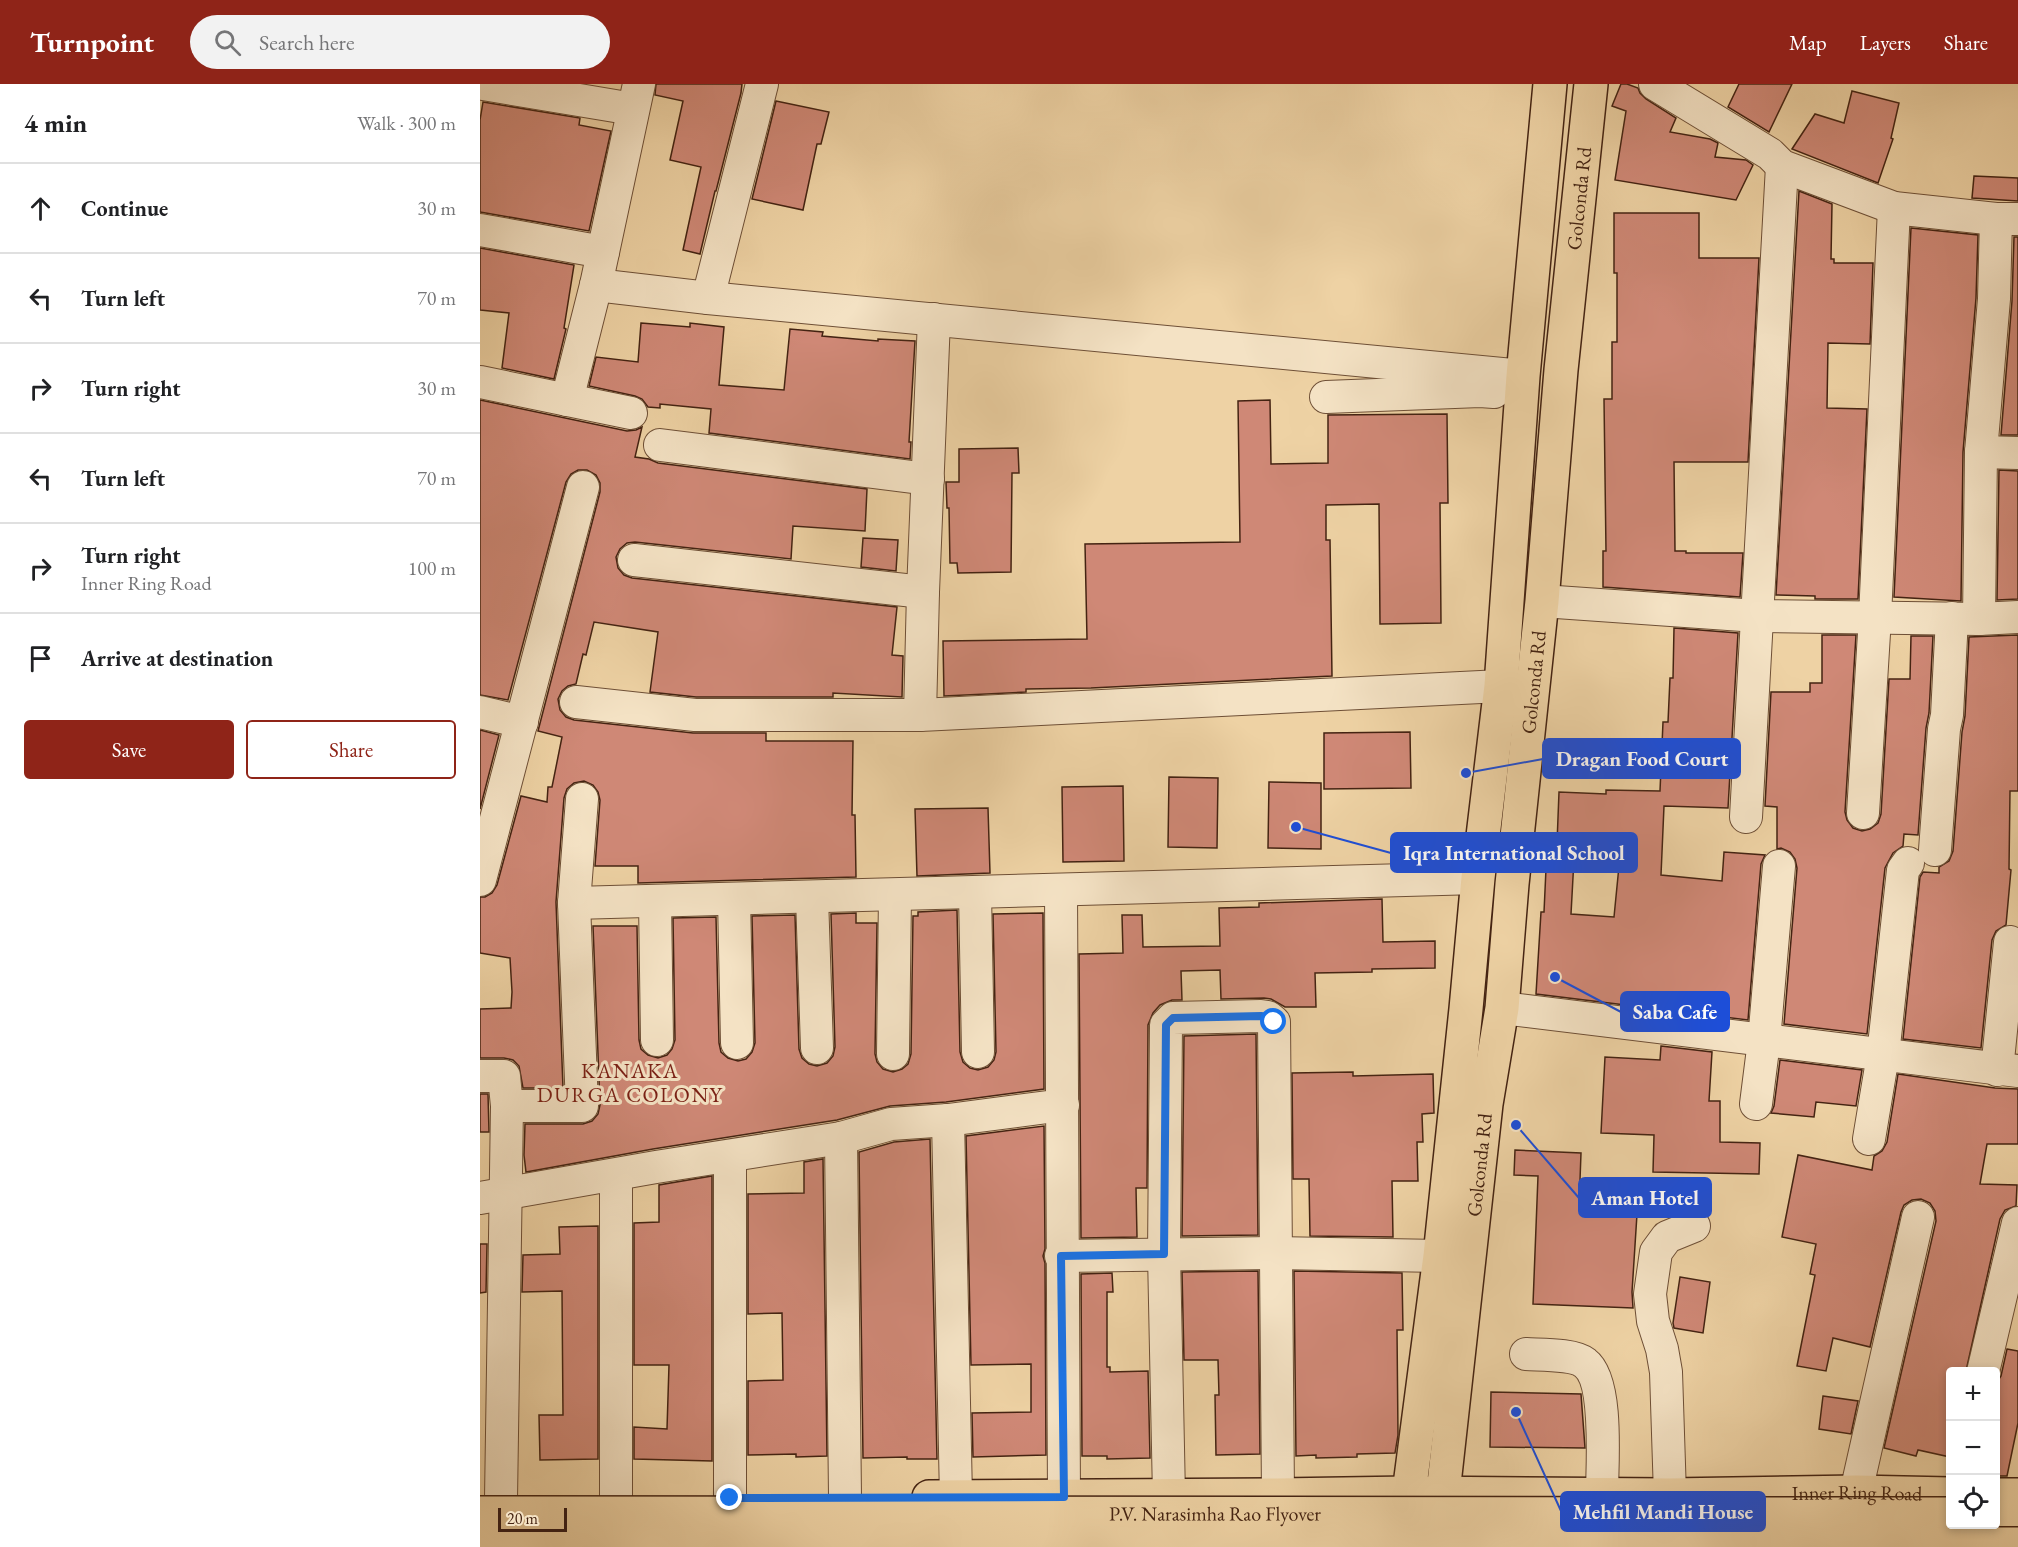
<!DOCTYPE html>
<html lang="en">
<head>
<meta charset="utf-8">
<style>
  :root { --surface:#fff; --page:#f2f2f2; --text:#202124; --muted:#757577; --line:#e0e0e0; --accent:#8f2418 }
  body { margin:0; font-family:"EB Garamond",serif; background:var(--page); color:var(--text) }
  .controls { position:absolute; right:18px; bottom:18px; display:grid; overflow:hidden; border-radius:6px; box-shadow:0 3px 9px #0003 }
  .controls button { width:54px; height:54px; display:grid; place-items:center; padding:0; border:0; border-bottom:2px solid var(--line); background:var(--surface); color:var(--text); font:30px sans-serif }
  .scale { position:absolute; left:18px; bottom:15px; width:69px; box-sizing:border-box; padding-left:6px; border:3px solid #442312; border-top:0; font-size:16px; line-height:21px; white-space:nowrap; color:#442312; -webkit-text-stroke:4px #f4e2c4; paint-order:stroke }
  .stop { position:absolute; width:18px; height:18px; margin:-14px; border:4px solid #1a73e8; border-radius:50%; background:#fff }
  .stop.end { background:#1a73e8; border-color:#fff; box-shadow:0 2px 6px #0008 }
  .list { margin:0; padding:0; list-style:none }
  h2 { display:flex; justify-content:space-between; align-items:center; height:78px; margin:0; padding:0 24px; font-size:26px }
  h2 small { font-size:20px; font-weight:400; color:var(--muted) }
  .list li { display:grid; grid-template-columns:39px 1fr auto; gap:18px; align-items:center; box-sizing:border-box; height:90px; padding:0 24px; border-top:2px solid var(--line) }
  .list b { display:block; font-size:22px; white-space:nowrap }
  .list p { margin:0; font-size:20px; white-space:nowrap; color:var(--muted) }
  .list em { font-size:20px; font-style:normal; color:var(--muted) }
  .actions { display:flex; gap:12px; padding:18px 24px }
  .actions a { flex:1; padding:14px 0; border:2px solid var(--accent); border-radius:6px; text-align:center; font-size:21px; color:var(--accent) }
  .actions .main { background:var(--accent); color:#fff }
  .icon { flex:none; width:33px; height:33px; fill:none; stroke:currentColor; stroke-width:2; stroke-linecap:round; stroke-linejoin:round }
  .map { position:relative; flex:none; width:1538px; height:1463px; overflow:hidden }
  header { display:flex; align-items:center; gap:36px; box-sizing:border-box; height:84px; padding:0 30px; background:var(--accent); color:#fff }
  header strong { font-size:28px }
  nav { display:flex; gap:33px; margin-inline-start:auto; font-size:21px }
  .search { width:420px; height:54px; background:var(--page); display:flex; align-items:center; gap:15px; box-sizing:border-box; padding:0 21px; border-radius:33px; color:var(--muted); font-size:22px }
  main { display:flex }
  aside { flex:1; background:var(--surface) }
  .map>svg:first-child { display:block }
</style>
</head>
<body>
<header>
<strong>Turnpoint</strong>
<div class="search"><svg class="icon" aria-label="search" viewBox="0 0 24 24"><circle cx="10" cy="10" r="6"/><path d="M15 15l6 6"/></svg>Search here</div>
<nav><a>Map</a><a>Layers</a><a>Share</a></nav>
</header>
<main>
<aside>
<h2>4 min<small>Walk · 300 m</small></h2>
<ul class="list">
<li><svg class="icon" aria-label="ahead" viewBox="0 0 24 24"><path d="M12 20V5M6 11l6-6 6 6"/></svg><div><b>Continue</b></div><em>30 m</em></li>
<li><svg class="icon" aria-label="left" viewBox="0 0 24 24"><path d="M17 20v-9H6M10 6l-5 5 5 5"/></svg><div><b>Turn left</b></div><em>70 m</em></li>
<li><svg class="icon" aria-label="right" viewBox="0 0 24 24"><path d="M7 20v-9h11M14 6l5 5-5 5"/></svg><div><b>Turn right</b></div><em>30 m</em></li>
<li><svg class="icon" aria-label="left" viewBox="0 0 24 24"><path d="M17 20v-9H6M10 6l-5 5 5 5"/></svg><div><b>Turn left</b></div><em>70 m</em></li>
<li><svg class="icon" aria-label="right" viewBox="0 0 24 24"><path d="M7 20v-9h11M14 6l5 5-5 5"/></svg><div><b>Turn right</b><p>Inner Ring Road</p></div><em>100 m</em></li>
<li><svg class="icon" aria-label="arrive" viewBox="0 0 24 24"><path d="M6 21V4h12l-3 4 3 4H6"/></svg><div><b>Arrive at destination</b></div></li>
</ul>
<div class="actions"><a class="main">Save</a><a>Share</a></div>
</aside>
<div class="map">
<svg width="1538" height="1463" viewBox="0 0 1538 1463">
  <rect width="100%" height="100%" fill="#eed2a4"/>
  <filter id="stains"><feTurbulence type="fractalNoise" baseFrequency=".00333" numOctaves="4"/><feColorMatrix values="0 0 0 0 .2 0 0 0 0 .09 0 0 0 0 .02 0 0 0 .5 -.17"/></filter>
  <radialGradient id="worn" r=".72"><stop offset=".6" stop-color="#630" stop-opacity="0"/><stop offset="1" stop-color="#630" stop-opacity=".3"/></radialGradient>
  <g fill="#cf8876" stroke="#442312" stroke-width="1.5" fill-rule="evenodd">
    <polygon points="176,0 262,0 261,9 236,107 235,107 220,170 203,166 221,83 190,76 203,17 175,11"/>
    <polygon points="1141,0 1147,0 1158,4 1160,9 1166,15 1196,34 1190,48 1230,55 1238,59 1235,73 1266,76 1273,81 1256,116 1135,96 1146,27 1132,22"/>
    <polygon points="1259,0 1312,0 1289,48 1248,23"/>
    <polygon points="1372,7 1419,19 1411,54 1413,55 1398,99 1312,65 1335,30 1364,39"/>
    <polygon points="296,17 349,28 341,60 337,60 323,126 272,115"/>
    <polygon points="3,18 100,34 99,41 131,47 109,147 0,128 0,36"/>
    <polygon points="1494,92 1538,94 1538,117 1492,114"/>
    <polygon points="1319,107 1352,120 1351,175 1354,175 1354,179 1393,179 1390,260 1348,259 1347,324 1387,325 1378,515 1335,515 1335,512 1296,511"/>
    <polygon points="1134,129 1219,129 1219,174 1279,174 1268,378 1194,378 1195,467 1206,467 1206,469 1263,469 1260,513 1123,503 1123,467 1126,467 1124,315 1132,315 1132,258 1137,258 1137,189 1134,189"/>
    <polygon points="1431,144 1498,151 1496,214 1483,368 1481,517 1414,513"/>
    <polygon points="1534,153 1538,153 1538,351 1521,351 1532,217"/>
    <polygon points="0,164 94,181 84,244 86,245 74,295 22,284 29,229 0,226"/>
    <polygon points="161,239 210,243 210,239 244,243 239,301 304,306 310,245 343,248 342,252 398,257 398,255 435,257 429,358 431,358 430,375 229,349 231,325 180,320 180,324 168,323 162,315 155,312 109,302 116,273 158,278"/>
    <polygon points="0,316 147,347 156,346 162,343 155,373 169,375 178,379 387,405 385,447 313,442 311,475 155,458 147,459 140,465 136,473 138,484 144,491 152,494 417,523 412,571 423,572 422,613 353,609 353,613 216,613 170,608 178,548 114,538 106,571 103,570 96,600 88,602 82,607 78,615 80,626 86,633 94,636 213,649 286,649 286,657 373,657 372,731 375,731 376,793 158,799 158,782 115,782 120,716 118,708 113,701 104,697 94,699 87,705 84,714 76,818 83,1004 43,1004 39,982 33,976 24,974 0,974 0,925 31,924 32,908 30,874 0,869 0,813 5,813 12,809 17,801 41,712 67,718 68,703 72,703 82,653 58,647 120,408 120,399 116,391 107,386 98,386 91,390 86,398 28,616 0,611"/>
    <polygon points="790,316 791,380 848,379 848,331 967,330 968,419 960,419 961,539 900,540 899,420 846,421 846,456 850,456 852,592 611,604 546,605 546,608 464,612 463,557 607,555 605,460 760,458 758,317"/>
    <polygon points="538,364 539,389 532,389 531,488 478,489 477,479 470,479 469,424 467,424 466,398 479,398 479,365"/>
    <polygon points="1519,386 1538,387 1538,515 1517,516"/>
    <polygon points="383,454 418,456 416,487 381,483"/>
    <path d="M1194 544 1258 549 1248 724 1184 722 1181 791 1242 797 1244 768 1285 771 1281 780 1268 936 1056 910 1061 828H1064L1066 785H1076L1079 708 1126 710V706L1180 707 1183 638H1188L1190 594H1193ZM1094 775 1131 777V782H1139L1134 833 1091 830Z"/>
    <polygon points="1342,551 1376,551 1365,728 1367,736 1373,744 1382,747 1390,745 1398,739 1401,730 1409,595 1430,595 1431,552 1453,552 1449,629 1446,644 1438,751 1424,750 1423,762 1413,769 1405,784 1387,950 1304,940 1317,784 1315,775 1310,768 1301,764 1297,765 1297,723 1285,722 1291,608 1330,608 1330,599 1342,599"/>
    <polygon points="1538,551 1538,707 1530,707 1529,785 1531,786 1526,841 1516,847 1512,856 1501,964 1423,955 1440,793 1443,788 1459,789 1459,783 1469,777 1473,767 1482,648 1485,632 1489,553"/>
    <polygon points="0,646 19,651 0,725"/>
    <polygon points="930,648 931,704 844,705 844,649"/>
    <polygon points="689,693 738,694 737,764 688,763"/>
    <polygon points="789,698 841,699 841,765 788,764"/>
    <polygon points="643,702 644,777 583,778 582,703"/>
    <polygon points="508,724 510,789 437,792 435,725"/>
    <polygon points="902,815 903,858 955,857 955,884 892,885 892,888 835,889 836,923 805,923 791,915 784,914 741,915 740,886 701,887 702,916 692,916 680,921 673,929 668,941 667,1104 656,1104 657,1153 601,1154 599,870 643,869 642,831 662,831 663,863 740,862 739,824 779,823 779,819"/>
    <polygon points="477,826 480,968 483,978 490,984 498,986 508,983 514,976 516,968 513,830 563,829 564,1005 466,1018 410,1022 357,1036 173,1065 46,1088 44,1071 45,1040 103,1040 112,1037 118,1030 120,1021 113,842 157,842 159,956 161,965 168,971 178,974 187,971 192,965 195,956 193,834 236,833 239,959 241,968 248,974 258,977 266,975 272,968 275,959 272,832 315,831 319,965 322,974 329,980 337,982 347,979 353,972 355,963 351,830 376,829 376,839 397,839 395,970 397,978 403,985 413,988 422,985 428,980 431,970 433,832 438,832 438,828"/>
    <polygon points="776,950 778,1151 702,1152 704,952"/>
    <polygon points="1181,962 1232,968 1229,1017 1240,1017 1240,1058 1280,1059 1279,1090 1173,1088 1174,1051 1121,1049 1125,973 1180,976"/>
    <polygon points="1300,976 1382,986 1376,1022 1336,1018 1334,1033 1291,1029 1294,1022"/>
    <polygon points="873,988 873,992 953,990 954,1029 942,1030 943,1058 937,1058 938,1097 912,1097 913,1153 830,1152 829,1095 813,1095 812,989"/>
    <polygon points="1418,990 1515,1004 1538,1005 1538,1060 1507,1060 1500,1100 1537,1101 1536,1122 1525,1126 1520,1135 1486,1287 1470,1287 1470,1373 1438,1366 1436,1372 1404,1364 1456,1137 1455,1127 1450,1119 1441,1115 1432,1116 1424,1121 1421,1128 1390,1263 1353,1254 1346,1287 1317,1282 1335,1191 1330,1190 1336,1160 1302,1153 1318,1071 1392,1086 1394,1072 1402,1067 1407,1058"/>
    <polygon points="0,1010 8,1010 9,1048 0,1048"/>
    <polygon points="564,1042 565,1165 563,1172 565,1179 566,1371 493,1373 492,1329 551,1328 551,1280 491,1281 486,1052"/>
    <polygon points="450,1055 457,1375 427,1375 427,1373 383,1374 379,1068 414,1058"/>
    <polygon points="1035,1066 1101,1069 1100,1096 1159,1099 1152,1208 1153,1224 1053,1220 1058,1092 1034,1091"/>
    <polygon points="343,1075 347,1372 316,1373 316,1370 268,1371 268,1297 303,1296 302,1229 268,1230 268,1110 324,1109 324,1078"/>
    <polygon points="232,1092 232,1377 154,1375 154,1343 187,1345 189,1281 154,1281 154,1139 179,1138 179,1101"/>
    <polygon points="118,1142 118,1375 60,1376 59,1331 83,1331 82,1207 42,1208 43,1171 80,1170 79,1143"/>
    <polygon points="0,1160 7,1160 6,1208 0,1209"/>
    <polygon points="778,1187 780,1370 736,1371 735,1311 739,1311 738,1276 704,1276 702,1188"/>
    <polygon points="814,1187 922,1189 923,1246 917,1246 918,1351 915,1369 877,1370 877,1373 836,1374 836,1371 816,1372"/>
    <polygon points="632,1189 633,1208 627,1208 627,1283 630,1283 630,1288 668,1287 670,1374 627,1375 627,1372 602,1372 601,1190"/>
    <polygon points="1200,1193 1230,1198 1223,1249 1194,1244 1193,1239"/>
    <polygon points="1527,1265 1538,1267 1538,1339 1527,1392 1515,1392 1515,1301 1521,1292"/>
    <polygon points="1011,1308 1101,1310 1105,1364 1010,1363"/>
    <polygon points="1343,1312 1378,1317 1371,1350 1339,1345"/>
  </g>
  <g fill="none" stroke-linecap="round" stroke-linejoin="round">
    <g stroke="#6e4f36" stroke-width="34">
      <g id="minor">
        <polyline points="3,0 153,25"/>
        <polyline points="1175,0 1290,70 1302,82 1414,124 1516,135 1538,135"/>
        <polyline points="0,146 123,168"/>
        <polyline points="116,201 228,214 1043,292"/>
        <polyline points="228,214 282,0"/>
        <polyline points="0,298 151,329"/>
        <polyline points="846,313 1000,307 1014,308"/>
        <polyline points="87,316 116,201 159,0"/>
        <polyline points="180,361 448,395"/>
        <polyline points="1501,368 1538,369"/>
        <polyline points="154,476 443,508"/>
        <polyline points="1062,517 1277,532 1499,535 1538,533"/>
        <polyline points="1499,535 1501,368 1514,215 1516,135"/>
        <polyline points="96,618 215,631 440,631 1021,602"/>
        <polyline points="0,628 42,638"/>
        <polyline points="440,631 443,508 454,235"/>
        <polyline points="1383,729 1395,533 1414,124"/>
        <polyline points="1266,733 1302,82"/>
        <polyline points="1455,766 1464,645 1467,631 1472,534"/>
        <polyline points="0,796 103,403"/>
        <polyline points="581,806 584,1412"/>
        <polyline points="495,809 498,968"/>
        <polyline points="332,813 337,964"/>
        <polyline points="254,815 257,959"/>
        <polyline points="175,817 177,956"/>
        <polyline points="94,819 998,794"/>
        <polyline points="1022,924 1538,987"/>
        <polyline points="413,970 415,811"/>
        <polyline points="1517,986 1530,858"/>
        <polyline points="0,992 24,992 27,1022 21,1415"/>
        <polyline points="1276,1020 1284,957 1299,782"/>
        <polyline points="27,1022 102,1022 94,819 102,715"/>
        <polyline points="468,1036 476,1413"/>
        <polyline points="361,1054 365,1413"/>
        <polyline points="1389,1055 1403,971 1423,786 1428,779"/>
        <polyline points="136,1091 136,1414"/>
        <polyline points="0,1114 176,1083 361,1054 411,1040 468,1036 583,1021"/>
        <polyline points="581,1172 795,1169 960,1172"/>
        <path d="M1046 1270C1061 1271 1094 1270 1105 1279 1129 1297 1122 1382 1122 1410"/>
        <polyline points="1503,1288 1538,1139"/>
        <polyline points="1376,1408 1438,1133"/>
        <polyline points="1190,1411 1186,1288 1182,1265 1173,1237 1170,1210 1176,1168 1187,1153 1214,1142"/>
        <polyline points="689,1412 684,1170 686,941 693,934 781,932 788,933 794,938 798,1411"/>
        <polyline points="250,1414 250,1072"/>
      </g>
    </g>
    <g stroke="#442312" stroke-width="36">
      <g id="major">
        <polyline points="929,1409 960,1172 986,925 998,794 1021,602 1043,292 1070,0"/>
        <path id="s1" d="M963 1409 1006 1020 1022 924 1032 800 1062 517 1081 286 1111 0"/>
        <polyline points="1516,1411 1538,1411"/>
        <path id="s2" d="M449 1413 798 1411 929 1409 1190 1411 1376 1408 1470 1410"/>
      </g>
    </g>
    <g stroke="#442312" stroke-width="36">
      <polyline id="highway" points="1516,1430 1538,1430"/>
    </g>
    <use href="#minor" stroke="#f4e2c4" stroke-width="32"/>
    <use href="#major" stroke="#eed2a4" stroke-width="33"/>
    <use href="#highway" stroke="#eed2a4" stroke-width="33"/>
    <g stroke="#442312" stroke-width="36" stroke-linecap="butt">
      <g id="highway-bridge">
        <path id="s3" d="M0 1429 1470 1430"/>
        <polyline points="0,1459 1538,1460"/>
      </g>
    </g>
    <use href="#highway-bridge" stroke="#eed2a4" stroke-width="33"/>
  </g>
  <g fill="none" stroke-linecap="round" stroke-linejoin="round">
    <polyline stroke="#1a73e8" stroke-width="8" points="250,1414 584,1413 581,1172 684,1170 686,941 693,934 781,932 788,933 794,938"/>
  </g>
  <g text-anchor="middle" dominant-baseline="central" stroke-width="6" stroke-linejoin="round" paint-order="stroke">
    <g font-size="20" fill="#442312" stroke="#f4e2c4">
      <text stroke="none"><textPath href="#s1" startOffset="1302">Golconda Rd</textPath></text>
      <text stroke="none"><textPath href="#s1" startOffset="816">Golconda Rd</textPath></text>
      <text stroke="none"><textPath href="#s1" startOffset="330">Golconda Rd</textPath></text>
      <text stroke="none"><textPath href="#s2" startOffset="928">Inner Ring Road</textPath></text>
      <text stroke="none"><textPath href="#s3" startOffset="735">P.V. Narasimha Rao Flyover</textPath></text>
    </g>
    <g font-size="21" letter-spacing="1.5" fill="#7a1f14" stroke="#f4e2c4">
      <text x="150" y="986">KANAKA<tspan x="150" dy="24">DURGA COLONY</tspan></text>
    </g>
  </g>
  <path fill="none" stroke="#1d4ed8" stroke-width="2" d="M986 689L1063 675M816 743L911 769M1075 893L1141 928M1036 1041L1099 1114M1036 1328L1081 1427"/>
  <g fill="#1d4ed8" stroke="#f4e2c4" stroke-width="2">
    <circle cx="986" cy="689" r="6"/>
    <circle cx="816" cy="743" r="6"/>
    <circle cx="1075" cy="893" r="6"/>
    <circle cx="1036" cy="1041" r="6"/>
    <circle cx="1036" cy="1328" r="6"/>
  </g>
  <g fill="#1d4ed8" stroke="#1d4ed8" stroke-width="2">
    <rect x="1063" y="655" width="197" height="39" rx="6"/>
    <rect x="911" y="749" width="246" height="39" rx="6"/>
    <rect x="1141" y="908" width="108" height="39" rx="6"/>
    <rect x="1099" y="1094" width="132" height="39" rx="6"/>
    <rect x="1081" y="1408" width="204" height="39" rx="6"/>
  </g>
  <g font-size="21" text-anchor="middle" font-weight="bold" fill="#fff">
    <text x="1162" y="682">Dragan Food Court</text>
    <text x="1034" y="776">Iqra International School</text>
    <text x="1195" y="935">Saba Cafe</text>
    <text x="1165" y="1121">Aman Hotel</text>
    <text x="1183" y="1435">Mehfil Mandi House</text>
  </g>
  <rect width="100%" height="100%" filter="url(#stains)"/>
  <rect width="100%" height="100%" fill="url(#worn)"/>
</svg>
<div class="controls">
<button>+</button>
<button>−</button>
<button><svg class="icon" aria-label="locate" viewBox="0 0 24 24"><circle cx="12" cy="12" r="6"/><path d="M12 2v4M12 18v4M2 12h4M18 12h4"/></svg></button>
</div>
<div class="scale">20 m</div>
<div class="stop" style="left:794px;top:938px"></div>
<div class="stop end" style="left:250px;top:1414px"></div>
</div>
</main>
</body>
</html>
